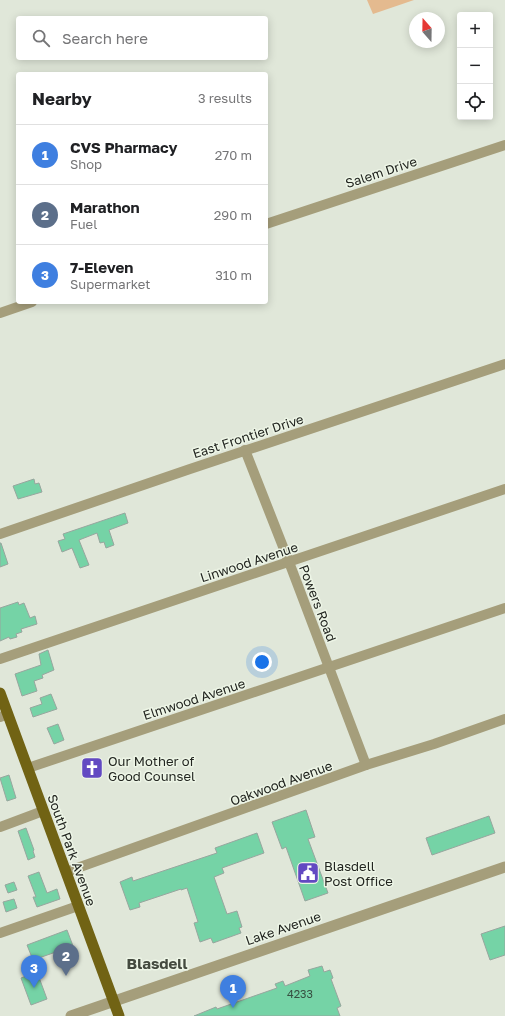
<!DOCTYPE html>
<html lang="en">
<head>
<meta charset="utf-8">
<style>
  :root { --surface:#fff; --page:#f6f6f6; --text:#202124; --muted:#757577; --line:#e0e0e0; --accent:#ea580c }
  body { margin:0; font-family:"Golos Text",sans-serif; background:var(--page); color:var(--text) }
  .controls { position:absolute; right:12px; top:12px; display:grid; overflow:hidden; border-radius:4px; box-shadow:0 2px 10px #0003 }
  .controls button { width:36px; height:36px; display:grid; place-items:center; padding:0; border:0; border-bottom:1px solid var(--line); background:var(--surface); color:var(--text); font:20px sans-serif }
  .compass { position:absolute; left:409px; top:12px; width:36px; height:36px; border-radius:50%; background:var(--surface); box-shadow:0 2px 10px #0003; rotate:340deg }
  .you { position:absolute; left:262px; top:662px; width:14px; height:14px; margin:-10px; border:3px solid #fff; border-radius:50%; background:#1a73e8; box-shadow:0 0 0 6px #1a73e833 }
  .badge { display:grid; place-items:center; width:26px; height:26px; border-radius:50%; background:var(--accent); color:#fff; font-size:13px; font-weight:700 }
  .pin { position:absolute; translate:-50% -33px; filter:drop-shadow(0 1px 2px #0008) }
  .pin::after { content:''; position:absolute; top:21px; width:14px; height:12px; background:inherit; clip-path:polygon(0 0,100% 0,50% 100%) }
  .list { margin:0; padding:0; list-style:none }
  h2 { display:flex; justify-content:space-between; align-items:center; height:52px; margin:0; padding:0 16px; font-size:17px }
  h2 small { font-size:13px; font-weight:400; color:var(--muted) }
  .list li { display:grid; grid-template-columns:26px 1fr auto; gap:12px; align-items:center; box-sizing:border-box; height:60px; padding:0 16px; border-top:1px solid var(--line) }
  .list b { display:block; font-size:15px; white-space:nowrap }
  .list p { margin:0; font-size:13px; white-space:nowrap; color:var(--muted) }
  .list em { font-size:13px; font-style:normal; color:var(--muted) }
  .icon { flex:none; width:22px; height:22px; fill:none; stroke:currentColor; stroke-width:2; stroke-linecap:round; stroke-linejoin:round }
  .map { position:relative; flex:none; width:505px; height:1016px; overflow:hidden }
  .search { position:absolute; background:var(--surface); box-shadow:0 2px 10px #0003; left:16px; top:16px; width:252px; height:44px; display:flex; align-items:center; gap:10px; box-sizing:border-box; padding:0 14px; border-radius:4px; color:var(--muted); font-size:15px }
  .panel { position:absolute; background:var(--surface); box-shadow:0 2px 10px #0003; left:16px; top:72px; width:252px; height:232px; border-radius:4px }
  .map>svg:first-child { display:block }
</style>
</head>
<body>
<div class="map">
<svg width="505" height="1016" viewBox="0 0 505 1016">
  <rect width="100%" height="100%" fill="#e0e7d9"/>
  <polygon fill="#e4ba8f" points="367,0 414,0 373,14"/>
  <g fill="#75d3a6" stroke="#97a69e">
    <polygon points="34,479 35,484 39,483 42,492 18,499 13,486"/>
    <polygon points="125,513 128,523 109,530 114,545 106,548 104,542 100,543 97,533 79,540 89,565 80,568 72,548 62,552 58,541 65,539 63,534"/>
    <polygon points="0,543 1,543 8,564 0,567"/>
    <polygon points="18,602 19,605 24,603 30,618 35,616 37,624 21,629 22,632 16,634 17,637 10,639 9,637 0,641 0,608"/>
    <polygon points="48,650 54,670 42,675 43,678 34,681 37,691 22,696 15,674 41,665 39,654"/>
    <polygon points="51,694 57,709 33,717 30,708 42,704 40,698"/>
    <polygon points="58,724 64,740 54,744 47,728"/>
    <polygon points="9,775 16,798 7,801 0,778"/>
    <polygon points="306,810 315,837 308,839 328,893 305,901 286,847 282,849 272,822"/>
    <polygon points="489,816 495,833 432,855 426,838"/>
    <polygon points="26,828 34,850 33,851 35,857 28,860 18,831"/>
    <polygon points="257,833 264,853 222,868 224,873 214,877 227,914 237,911 242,927 239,928 241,933 213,943 211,938 200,942 194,923 198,922 187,888 181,890 181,889 139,903 140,907 130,910 120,882 132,877 133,881 217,853 215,848"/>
    <polygon points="39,872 47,893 57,889 60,899 37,907 33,897 36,897 28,876"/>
    <polygon points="14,882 17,890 8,893 5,885"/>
    <polygon points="14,899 17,908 6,912 3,902"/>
    <polygon points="505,926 505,955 490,960 481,934"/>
    <polygon points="67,930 73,946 33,960 27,945"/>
    <polygon points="322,966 324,972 330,970 333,978 331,979 341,1006 337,1008 340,1016 194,1016 216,1007 217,1009 277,988 275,984 283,981 285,986 310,976 308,970"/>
    <polygon points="37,972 47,999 31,1005 21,978"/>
  </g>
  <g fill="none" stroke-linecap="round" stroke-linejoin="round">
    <g stroke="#a59e7b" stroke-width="10">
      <polyline points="266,224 505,145"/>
      <polyline points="0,313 32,302"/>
      <polyline points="245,450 289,562 366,765"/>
      <polyline points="0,534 190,469 505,364"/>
      <polyline points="0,659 505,489"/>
      <polyline points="0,717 8,714"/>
      <polyline points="28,768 505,608"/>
      <polyline points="0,827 43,811"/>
      <polyline points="66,872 366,765 434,744 505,719"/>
      <polyline points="0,933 78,906"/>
    </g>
    <polyline stroke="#a59e7b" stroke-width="11" points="71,1016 505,867"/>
    <polyline stroke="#716314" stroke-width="11" points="0,693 119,1016"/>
  </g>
  <defs>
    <g id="church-square" transform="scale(1.15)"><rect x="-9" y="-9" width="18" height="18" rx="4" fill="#6249c2" stroke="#edf5e6"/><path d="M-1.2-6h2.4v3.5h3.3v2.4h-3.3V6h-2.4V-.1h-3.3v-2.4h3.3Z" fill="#fff"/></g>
    <g id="civic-square" transform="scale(1.15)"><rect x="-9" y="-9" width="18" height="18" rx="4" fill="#6249c2" stroke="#edf5e6"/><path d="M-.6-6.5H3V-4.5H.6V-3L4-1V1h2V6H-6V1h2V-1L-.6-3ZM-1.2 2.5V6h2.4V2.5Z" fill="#fff"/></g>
  </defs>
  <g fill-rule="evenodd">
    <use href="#church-square" x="92" y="768"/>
    <use href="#civic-square" x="308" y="873"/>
  </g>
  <g text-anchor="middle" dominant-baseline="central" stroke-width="3" stroke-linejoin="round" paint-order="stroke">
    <g font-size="11" fill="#375042">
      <text x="300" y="993">4233</text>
    </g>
    <g font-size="13" fill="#222520" stroke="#edf5e6">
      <text transform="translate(381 172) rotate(-18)">Salem Drive</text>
      <text transform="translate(248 436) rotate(-18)">East Frontier Drive</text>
      <text transform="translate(249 562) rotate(-18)">Linwood Avenue</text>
      <text transform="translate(318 603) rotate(69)">Powers Road</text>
      <text transform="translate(194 699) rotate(-18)">Elmwood Avenue</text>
      <text transform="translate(281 783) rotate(-20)">Oakwood Avenue</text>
      <text transform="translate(72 850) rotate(70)">South Park Avenue</text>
      <text transform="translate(283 928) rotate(-19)">Lake Avenue</text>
    </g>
    <g font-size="13" fill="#222520" stroke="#edf5e6" text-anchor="start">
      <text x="108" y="761">Our Mother of<tspan x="108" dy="15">Good Counsel</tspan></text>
      <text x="324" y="866">Blasdell<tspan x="324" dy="15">Post Office</tspan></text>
    </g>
    <g font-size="15" font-weight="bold" fill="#444a3f" stroke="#edf5e6">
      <text x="157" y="963">Blasdell</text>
    </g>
  </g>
</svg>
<div class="controls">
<button>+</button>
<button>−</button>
<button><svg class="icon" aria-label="locate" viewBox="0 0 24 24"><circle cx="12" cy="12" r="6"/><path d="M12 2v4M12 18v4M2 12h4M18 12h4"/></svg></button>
</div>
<svg class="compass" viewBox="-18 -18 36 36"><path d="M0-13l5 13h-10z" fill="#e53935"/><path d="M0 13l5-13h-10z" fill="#757577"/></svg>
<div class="you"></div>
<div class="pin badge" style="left:233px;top:1008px;background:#3f7fe0">1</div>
<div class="pin badge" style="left:66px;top:976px;background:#5c6f8a">2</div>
<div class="pin badge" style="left:34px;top:988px;background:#3f7fe0">3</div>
<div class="search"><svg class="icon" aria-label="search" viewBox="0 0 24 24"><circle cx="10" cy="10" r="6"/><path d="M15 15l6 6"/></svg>Search here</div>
<section class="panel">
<h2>Nearby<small>3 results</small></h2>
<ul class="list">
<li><span class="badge" style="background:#3f7fe0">1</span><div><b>CVS Pharmacy</b><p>Shop</p></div><em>270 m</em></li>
<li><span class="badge" style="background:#5c6f8a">2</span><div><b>Marathon</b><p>Fuel</p></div><em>290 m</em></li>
<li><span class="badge" style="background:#3f7fe0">3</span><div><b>7-Eleven</b><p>Supermarket</p></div><em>310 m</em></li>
</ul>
</section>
</div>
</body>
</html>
